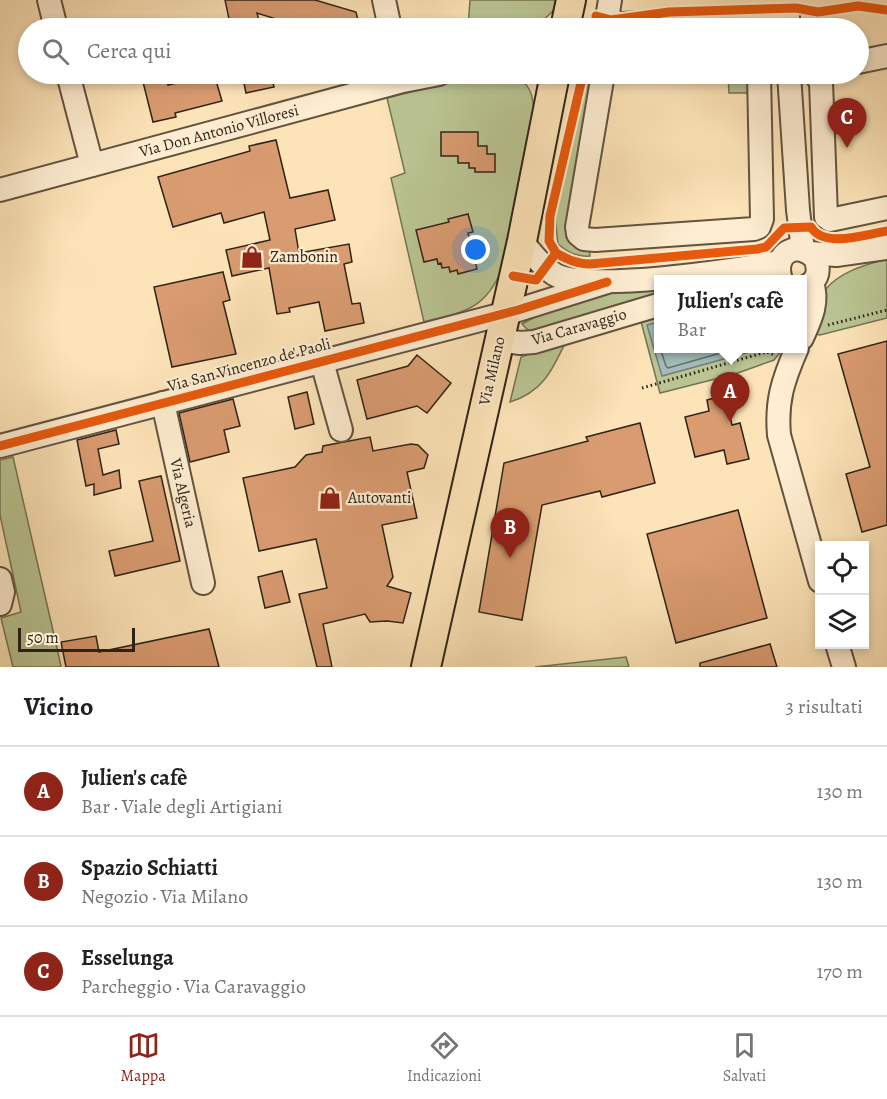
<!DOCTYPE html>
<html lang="it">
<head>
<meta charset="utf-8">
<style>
  :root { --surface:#fff; --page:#f2f2f2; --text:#202124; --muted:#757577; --line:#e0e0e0; --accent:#8f2418 }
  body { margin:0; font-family:Alegreya,serif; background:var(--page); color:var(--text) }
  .controls { position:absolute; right:18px; bottom:18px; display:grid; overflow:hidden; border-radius:0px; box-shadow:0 3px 9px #0003 }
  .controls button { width:54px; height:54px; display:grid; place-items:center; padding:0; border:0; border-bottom:2px solid var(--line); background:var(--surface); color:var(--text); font:30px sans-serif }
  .scale { position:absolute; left:18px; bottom:15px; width:117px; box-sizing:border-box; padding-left:6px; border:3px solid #2e2318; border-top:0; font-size:16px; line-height:21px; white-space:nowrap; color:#2e2318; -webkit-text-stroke:4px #feedd1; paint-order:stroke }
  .you { position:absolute; left:476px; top:250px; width:21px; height:21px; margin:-15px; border:4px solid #fff; border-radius:50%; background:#1a73e8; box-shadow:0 0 0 9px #1a73e833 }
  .badge { display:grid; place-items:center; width:39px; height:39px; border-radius:50%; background:var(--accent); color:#fff; font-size:20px; font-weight:700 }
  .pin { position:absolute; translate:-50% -50px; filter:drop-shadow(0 2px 3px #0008) }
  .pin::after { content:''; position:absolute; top:32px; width:21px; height:18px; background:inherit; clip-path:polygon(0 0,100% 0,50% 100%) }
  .popup { position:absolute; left:654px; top:275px; width:153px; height:78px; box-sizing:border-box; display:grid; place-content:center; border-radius:0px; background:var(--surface); filter:drop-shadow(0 2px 4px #0005); font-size:20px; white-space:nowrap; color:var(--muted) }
  .popup b { font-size:22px; color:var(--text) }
  .popup::after { content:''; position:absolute; left:50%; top:100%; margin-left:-12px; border:12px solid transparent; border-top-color:var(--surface) }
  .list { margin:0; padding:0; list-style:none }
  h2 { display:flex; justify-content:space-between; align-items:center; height:78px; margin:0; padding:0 24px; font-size:26px }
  h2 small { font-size:20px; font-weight:400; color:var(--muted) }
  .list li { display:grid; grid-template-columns:39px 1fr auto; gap:18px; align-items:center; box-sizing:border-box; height:90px; padding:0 24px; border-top:2px solid var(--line) }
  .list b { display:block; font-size:22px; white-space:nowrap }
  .list p { margin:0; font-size:20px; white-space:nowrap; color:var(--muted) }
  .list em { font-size:20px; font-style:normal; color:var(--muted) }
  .icon { flex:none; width:33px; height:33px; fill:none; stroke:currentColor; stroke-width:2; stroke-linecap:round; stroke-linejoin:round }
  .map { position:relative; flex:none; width:887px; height:667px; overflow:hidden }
  .search { position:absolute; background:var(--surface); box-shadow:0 3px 9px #0003; left:18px; right:18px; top:18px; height:66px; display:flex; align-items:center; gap:15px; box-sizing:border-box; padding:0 21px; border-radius:33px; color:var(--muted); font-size:22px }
  .sheet { height:348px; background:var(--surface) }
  nav { display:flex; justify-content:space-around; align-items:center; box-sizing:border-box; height:84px; border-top:2px solid var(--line); background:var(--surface); font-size:16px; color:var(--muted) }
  nav a { display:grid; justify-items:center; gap:3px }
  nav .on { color:var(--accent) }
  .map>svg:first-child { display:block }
</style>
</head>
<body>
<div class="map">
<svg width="887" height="667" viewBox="0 0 887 667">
  <rect width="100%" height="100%" fill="#fde4b8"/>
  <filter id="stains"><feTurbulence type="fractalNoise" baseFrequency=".00333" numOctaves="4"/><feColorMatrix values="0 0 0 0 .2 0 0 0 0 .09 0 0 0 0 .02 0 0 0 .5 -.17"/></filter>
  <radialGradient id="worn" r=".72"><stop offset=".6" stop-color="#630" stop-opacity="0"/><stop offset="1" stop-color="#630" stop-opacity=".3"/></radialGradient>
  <g fill="#bac593" stroke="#747456" stroke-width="1.5">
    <polygon points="470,0 558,0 555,9 535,28 468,28"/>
    <path d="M504 74C527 81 532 86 534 110L502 269C485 310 464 312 424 322L391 178 405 173 387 98 465 78Z"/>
    <path d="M587 74H598L571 235 589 248 590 256C577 257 569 253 558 244L555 216Z"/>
    <polygon points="728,74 753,74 753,93 729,93"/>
    <path d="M887 259V318L820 335 815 334 824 291C839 272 864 265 887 259Z"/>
    <path d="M658 289V300L544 334 528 330 522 324C548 309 581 298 611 293 626 290 642 290 658 289Z"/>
    <polygon points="658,313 658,348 783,349 774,360 735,374 660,393 640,318"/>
    <path d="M566 341C553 369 543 392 510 402L521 357Z"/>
    <polygon points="13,457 57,648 61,667 13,667 1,618 21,612 0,515 0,460"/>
    <polygon points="626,657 629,667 535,667"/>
  </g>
  <polygon fill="#a3bcb9" stroke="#747f79" stroke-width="1.5" points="658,322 658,348 760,349 662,376 647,325"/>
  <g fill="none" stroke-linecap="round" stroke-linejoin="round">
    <polyline stroke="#687068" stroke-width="1.5" points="660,348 666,366 668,368 738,348"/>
  </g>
  <g fill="#d99b70" stroke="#2e2318" stroke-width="1.5">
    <polygon points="225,0 315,0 356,12 360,28 305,28 257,13 261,28 231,28"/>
    <polygon points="141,74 165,74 168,85 214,74 222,101 175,113 176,117 153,122"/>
    <polygon points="242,74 271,74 274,87 246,93"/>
    <polygon points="441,132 478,132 478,146 487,146 487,154 495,154 495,172 475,172 475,168 469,168 469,163 458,163 458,156 441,156"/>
    <polygon points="276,140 290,198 328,190 335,220 295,229 299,253 349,244 352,262 344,264 352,304 360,303 364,323 325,331 319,302 289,308 290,312 277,314 269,268 232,276 226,250 270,240 264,212 224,223 221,213 173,227 158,177 250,151 249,146"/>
    <polygon points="468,214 473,232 468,233 477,269 458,274 457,270 450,272 449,267 442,268 441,263 438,264 437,259 424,262 416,230 449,222 448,219"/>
    <polygon points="223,272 230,300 223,302 236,354 172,367 154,287"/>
    <polygon points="887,341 887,525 862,532 846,474 870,467 838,354"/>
    <polygon points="417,355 451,383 427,413 417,406 367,419 357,380 408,366"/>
    <polygon points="307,392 314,424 295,429 288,397"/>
    <polygon points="725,395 732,425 740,423 749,459 727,464 724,450 695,457 685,417 709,411 707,400"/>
    <polygon points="233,399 240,426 224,430 229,452 190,462 179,413"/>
    <polygon points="640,423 655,483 602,497 600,491 542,505 522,620 479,612 504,463 588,441 586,437"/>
    <polygon points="116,430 119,444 98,449 103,475 119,470 121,488 94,495 94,484 86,486 77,440"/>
    <polygon points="370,437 373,451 411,444 418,445 428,455 424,468 407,472 417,518 382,525 393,577 387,586 411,593 403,623 387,621 370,622 365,614 323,624 332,667 317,667 299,594 327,588 316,539 259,551 243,478 295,467 306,455 322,452 323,446"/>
    <polygon points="161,476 180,561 115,576 109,551 153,541 139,481"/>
    <polygon points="738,510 767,618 676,643 647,534"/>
    <polygon points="282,571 290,602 265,608 258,577"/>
    <polygon points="209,629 219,667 66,667 61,642 96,636 99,652"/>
    <polygon points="770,644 777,667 700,667 700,663"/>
  </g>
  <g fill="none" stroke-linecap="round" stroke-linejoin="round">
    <g stroke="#625340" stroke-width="26">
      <g id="minor">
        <polyline points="49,0 56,28"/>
        <polyline points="384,0 390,28"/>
        <polyline points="610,0 608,12 614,27"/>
        <polyline points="613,28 622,24 788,16 788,28"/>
        <polyline points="858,62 887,56"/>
        <polyline points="68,74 92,165"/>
        <polyline points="603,74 577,227 578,234 584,239 595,240 754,229 759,227 762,219 759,74"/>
        <polyline points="789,74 798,210 803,250"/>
        <polyline points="815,74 821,82 826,217 830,220 887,208"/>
        <polyline points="0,190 403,81 439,74"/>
        <path d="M522 241C531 253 542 266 554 274 585 293 739 270 779 262"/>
        <polyline points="810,253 836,255 887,248"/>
        <path d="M781 280C772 254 796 239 815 258 821 272 817 283 802 288"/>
        <path d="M802 338C810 320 819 303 812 283"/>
        <polyline points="498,340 520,343 534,342 658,305"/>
        <path d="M797 348C783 380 776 401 779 435L820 581"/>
        <polyline points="322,362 341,430"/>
        <polyline points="163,403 203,583"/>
        <polyline points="0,446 518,310 607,282"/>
        <polyline points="0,579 3,592 0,604"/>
        <polyline points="837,644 844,667"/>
      </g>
    </g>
    <g stroke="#2e2318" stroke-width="32">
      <g id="major">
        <polyline points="565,28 571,0"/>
        <polyline points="426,667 522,241 555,74"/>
      </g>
    </g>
    <g stroke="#2e2318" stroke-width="3" stroke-dasharray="1.5 3" stroke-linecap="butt">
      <polyline points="828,325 887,310"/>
      <polyline points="642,388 766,352 776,355"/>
    </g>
    <use href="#minor" stroke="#feedd1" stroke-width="22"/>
    <use href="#major" stroke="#fde4b8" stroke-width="28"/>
    <g stroke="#feedd1" stroke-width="13">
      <g id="cycleway">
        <polyline points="596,16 611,20 669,12 796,8 818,12 858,6 887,10"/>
        <polyline points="556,253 549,241 550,216 583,74"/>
        <path d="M513 276 536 280 556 253C567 259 576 264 590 264L757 249 766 247 784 228 811 227C824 249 867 234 887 231"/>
        <polyline points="0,446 518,310 607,282"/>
      </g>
    </g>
    <use href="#cycleway" stroke="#e8590c" stroke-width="9"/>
  </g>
  <defs>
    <g id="shop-bare" transform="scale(1.8)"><path d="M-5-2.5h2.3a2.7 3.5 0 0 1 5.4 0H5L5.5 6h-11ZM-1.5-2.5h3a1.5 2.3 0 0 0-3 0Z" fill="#8f2418" stroke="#feedd1" stroke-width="2.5" paint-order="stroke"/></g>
  </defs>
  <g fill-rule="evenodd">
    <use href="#shop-bare" x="252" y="257"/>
    <use href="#shop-bare" x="330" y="498"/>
  </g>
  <g text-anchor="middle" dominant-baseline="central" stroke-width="4.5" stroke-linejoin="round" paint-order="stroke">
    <g font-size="16" fill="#2e2318" stroke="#feedd1">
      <text transform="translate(219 131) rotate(-15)">Via Don Antonio Villoresi</text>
      <text transform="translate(579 327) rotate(-16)">Via Caravaggio</text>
      <text transform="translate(249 365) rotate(-15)">Via San Vincenzo de' Paoli</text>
      <text transform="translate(492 371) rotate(-77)">Via Milano</text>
      <text transform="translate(183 493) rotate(77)">Via Algeria</text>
    </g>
    <g font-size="16" fill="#2e2318" stroke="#feedd1" text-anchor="start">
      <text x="270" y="257">Zambonin</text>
      <text x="348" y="498">Autovanti</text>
    </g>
  </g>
  <rect width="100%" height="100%" filter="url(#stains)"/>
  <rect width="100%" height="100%" fill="url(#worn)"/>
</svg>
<div class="controls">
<button><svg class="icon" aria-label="locate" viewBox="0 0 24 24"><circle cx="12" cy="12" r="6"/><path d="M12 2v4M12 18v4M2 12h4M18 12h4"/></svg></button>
<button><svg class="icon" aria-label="layers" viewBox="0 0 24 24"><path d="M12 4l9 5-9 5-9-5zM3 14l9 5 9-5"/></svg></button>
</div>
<div class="scale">50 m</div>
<div class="you"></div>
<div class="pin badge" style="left:730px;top:422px">A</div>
<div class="popup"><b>Julien's cafè</b>Bar</div>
<div class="pin badge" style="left:510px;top:558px">B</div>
<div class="pin badge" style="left:847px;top:148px">C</div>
<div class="search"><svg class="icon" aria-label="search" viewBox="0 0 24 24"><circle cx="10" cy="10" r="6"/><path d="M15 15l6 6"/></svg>Cerca qui</div>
</div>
<section class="sheet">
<h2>Vicino<small>3 risultati</small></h2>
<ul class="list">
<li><span class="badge">A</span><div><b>Julien's cafè</b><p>Bar · Viale degli Artigiani</p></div><em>130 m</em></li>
<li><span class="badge">B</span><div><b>Spazio Schiatti</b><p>Negozio · Via Milano</p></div><em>130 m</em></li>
<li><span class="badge">C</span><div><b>Esselunga</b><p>Parcheggio · Via Caravaggio</p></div><em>170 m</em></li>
</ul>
</section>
<nav>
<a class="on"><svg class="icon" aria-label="map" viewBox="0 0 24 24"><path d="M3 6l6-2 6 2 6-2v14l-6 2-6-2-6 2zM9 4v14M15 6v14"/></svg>Mappa</a>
<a><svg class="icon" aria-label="directions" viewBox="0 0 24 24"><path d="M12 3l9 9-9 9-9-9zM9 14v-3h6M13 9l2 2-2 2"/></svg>Indicazioni</a>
<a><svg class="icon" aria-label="saved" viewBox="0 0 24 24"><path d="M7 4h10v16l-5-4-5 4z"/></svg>Salvati</a>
</nav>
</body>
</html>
